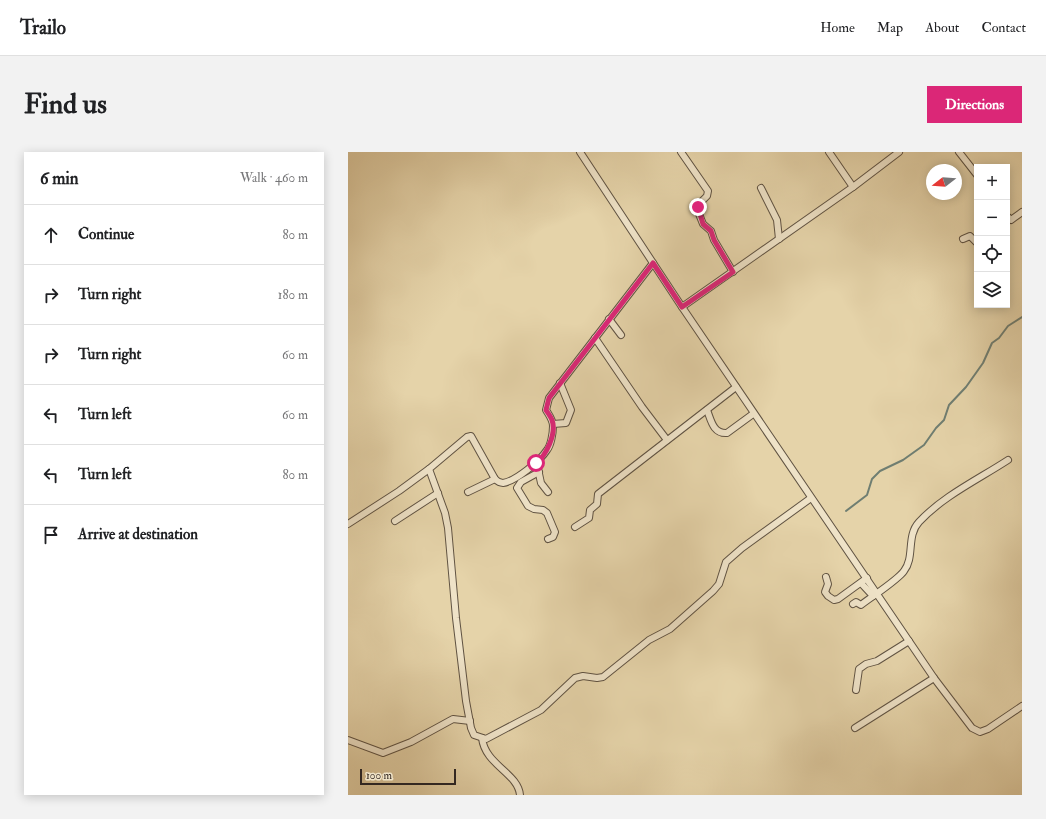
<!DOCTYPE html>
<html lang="en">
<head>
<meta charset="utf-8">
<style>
  :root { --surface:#fff; --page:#f2f2f2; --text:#202124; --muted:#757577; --line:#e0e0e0; --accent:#db2777 }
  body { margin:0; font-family:"IM FELL Double Pica",serif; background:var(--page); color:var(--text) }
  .controls { position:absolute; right:12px; top:12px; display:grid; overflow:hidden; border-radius:0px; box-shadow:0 2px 10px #0003 }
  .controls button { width:36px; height:36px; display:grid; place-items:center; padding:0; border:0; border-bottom:1px solid var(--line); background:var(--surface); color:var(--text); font:20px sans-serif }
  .compass { position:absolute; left:578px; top:12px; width:36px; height:36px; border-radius:50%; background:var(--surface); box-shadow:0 2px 10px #0003; rotate:253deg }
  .scale { position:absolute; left:12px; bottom:10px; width:96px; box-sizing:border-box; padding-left:4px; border:2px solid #342821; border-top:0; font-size:11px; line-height:14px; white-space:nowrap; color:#342821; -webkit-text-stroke:3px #eee2c7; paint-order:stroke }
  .stop { position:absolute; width:12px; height:12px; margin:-9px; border:3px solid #db2777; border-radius:50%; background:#fff }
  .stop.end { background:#db2777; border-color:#fff; box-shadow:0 1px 4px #0008 }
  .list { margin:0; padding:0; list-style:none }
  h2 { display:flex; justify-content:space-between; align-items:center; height:52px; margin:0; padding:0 16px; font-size:17px }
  h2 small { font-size:13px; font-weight:400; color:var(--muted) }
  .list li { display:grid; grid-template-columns:26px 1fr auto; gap:12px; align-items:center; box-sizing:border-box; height:60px; padding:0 16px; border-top:1px solid var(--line) }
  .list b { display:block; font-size:15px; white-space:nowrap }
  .list em { font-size:13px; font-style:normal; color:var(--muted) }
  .icon { flex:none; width:22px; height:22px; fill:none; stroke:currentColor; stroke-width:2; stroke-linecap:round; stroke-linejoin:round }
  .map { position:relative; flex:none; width:674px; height:643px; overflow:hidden; border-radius:0px }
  header { display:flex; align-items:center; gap:24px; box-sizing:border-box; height:56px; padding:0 20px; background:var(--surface); border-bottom:1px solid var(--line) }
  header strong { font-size:19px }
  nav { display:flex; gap:22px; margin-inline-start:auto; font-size:14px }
  .intro { display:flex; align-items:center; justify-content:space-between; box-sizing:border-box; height:96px; padding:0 24px }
  h1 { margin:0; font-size:28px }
  .button { padding:10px 18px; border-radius:0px; background:var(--accent); color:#fff; font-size:14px; font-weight:700 }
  main { display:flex; gap:24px; padding:0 24px }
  aside { flex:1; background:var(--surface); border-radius:0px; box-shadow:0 2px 10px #0003 }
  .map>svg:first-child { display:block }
</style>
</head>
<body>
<header>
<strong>Trailo</strong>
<nav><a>Home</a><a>Map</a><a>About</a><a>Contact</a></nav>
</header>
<div class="intro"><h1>Find us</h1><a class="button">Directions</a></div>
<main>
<aside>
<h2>6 min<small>Walk · 460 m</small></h2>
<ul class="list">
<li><svg class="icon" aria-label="ahead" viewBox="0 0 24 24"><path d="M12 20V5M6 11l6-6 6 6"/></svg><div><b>Continue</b></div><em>80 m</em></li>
<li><svg class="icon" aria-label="right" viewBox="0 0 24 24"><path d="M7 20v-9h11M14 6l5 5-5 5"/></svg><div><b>Turn right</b></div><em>180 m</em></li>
<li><svg class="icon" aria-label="right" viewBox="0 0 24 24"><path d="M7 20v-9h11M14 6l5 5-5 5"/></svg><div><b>Turn right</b></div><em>60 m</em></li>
<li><svg class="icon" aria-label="left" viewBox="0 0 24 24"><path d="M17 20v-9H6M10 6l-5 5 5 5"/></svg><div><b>Turn left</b></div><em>60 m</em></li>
<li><svg class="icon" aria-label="left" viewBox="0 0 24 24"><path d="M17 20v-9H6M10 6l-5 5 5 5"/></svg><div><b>Turn left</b></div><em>80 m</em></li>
<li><svg class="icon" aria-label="arrive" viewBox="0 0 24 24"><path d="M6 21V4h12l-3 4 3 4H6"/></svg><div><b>Arrive at destination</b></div></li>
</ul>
</aside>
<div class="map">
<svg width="674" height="643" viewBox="0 0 674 643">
  <rect width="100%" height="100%" fill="#e5d3a9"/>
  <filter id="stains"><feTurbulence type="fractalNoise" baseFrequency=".005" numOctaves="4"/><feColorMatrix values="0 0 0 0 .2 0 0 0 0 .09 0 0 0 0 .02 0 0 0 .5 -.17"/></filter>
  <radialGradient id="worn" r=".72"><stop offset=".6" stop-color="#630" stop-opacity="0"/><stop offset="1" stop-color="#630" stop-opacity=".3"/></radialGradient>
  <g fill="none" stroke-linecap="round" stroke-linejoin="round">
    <polyline stroke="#6f7e72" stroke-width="2" points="498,359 519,343 524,327 532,319 555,308 576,293 588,276 596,268 601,253 618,235 635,211 644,191 651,186 660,174 674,165"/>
    <g stroke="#605343" stroke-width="8">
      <g id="street">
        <polyline points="232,0 334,155 505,35 551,0"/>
        <polyline points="333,0 360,39 359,44 350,53 349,57 355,72 363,79 366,88 385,120"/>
        <polyline points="481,0 505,35"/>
        <polyline points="611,0 629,23"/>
        <polyline points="413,36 429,68 431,87"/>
        <polyline points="659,64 663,68 674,60"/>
        <polyline points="615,87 622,84 629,91"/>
        <path d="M305 111 201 246 198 258C201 263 205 268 205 274 205 281 203 293 199 298 192 309 168 329 155 331 152 331 149 329 147 327L123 284 119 285 81 317 97 361 100 376 108 466 118 549 123 576 126 583 138 587 193 558 227 526 235 524 249 526 255 525 301 488 322 477 365 439 371 432 378 410 394 396 463 346"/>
        <polyline points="334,155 586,526 624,576 632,580 640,577 674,554"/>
        <polyline points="261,167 273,183"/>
        <polyline points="247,186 294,255 319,288"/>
        <path d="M359 258C363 268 365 282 379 281L405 262"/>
        <polyline points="205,272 218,271 223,258 212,231"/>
        <polyline points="190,317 193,331 200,340"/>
        <polyline points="191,320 173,330 169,336 180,354 186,357 195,358 199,361 207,380 205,385 200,387"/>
        <polyline points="120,340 147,327"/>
        <polyline points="47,369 90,341"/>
        <polyline points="0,372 51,339 81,317"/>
        <polyline points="227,375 241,366 242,358 249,352 250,342 388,235"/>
        <polyline points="478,425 480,432 477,440 480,444 486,448 490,447 519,426"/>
        <polyline points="513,431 525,444"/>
        <path d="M505 452 508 450 513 453C523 445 550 428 556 419 567 405 558 384 571 370 595 344 631 327 660 308"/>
        <polyline points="508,538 511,517 518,512 529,509 561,489"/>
        <polyline points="507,576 586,526"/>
        <path d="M134 586C137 613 170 621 172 643"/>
        <polyline points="0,588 35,601 63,590 105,567 122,569"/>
      </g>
    </g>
    <use href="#street" stroke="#eee2c7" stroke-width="6"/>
  </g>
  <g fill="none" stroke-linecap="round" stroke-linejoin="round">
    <path stroke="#db2777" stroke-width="5" d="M188 311C198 304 209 281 204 268 203 265 200 261 198 258L201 246 305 111 334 155 385 120 366 88 363 79 355 72 350 55"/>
  </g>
  <rect width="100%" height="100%" filter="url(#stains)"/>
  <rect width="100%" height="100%" fill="url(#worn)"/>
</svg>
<div class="controls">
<button>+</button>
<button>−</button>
<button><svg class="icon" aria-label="locate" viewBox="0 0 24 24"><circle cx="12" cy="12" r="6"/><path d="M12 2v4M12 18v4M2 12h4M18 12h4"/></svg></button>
<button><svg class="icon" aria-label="layers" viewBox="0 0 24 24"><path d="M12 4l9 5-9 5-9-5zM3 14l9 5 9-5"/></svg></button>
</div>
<svg class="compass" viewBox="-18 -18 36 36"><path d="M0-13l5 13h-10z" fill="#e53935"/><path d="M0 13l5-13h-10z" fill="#757577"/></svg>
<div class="scale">100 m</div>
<div class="stop" style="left:188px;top:311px"></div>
<div class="stop end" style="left:350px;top:55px"></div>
</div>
</main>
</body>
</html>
